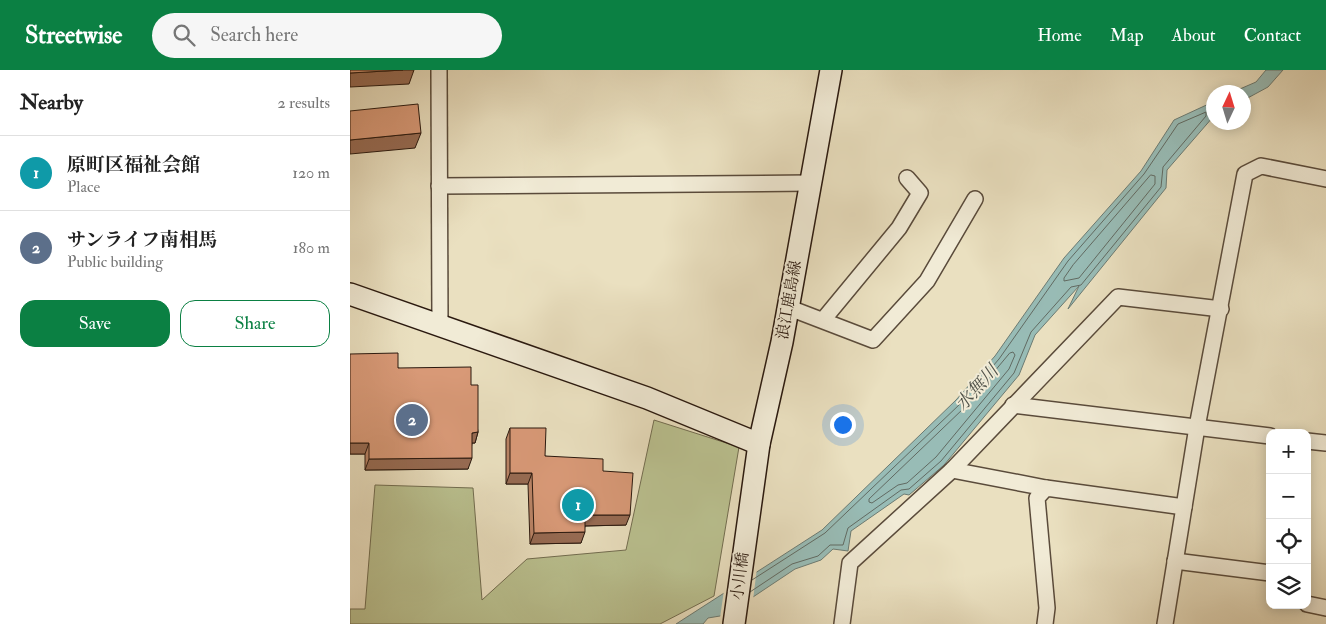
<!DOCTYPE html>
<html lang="en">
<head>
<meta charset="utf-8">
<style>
  :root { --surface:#fff; --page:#f6f6f6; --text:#222; --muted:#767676; --line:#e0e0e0; --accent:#0b8043 }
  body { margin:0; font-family:"IM FELL Double Pica","Noto Serif JP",serif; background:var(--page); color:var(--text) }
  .controls { position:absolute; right:15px; bottom:15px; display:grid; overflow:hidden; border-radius:10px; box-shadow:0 2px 12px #0003 }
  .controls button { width:45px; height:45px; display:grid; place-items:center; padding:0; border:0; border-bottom:1px solid var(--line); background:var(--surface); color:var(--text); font:25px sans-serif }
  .compass { position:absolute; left:856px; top:15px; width:45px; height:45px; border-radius:50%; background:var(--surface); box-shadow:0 2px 12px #0003; rotate:4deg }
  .you { position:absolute; left:492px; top:354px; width:18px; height:18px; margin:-12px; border:4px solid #fff; border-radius:50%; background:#1a73e8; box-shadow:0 0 0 8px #1a73e833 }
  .badge { display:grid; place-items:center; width:32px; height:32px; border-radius:50%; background:var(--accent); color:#fff; font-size:16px; font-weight:700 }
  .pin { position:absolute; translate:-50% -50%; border:2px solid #fff; box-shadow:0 1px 5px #0006 }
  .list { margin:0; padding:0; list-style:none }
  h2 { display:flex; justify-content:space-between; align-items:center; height:65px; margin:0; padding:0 20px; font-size:21px }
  h2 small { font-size:16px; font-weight:400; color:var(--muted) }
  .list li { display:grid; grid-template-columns:32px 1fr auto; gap:15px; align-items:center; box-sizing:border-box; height:75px; padding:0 20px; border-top:1px solid var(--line) }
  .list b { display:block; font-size:19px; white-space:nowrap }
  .list p { margin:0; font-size:16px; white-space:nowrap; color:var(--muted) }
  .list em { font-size:16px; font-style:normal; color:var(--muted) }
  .actions { display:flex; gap:10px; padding:15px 20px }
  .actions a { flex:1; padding:11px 0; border:1px solid var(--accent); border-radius:15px; text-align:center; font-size:18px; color:var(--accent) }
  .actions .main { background:var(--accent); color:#fff }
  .icon { flex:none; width:28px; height:28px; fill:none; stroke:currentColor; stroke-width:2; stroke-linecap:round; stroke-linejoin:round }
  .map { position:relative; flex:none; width:976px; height:554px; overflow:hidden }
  header { display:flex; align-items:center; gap:30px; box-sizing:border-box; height:70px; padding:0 25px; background:var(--accent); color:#fff }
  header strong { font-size:24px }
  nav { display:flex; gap:28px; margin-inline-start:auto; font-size:18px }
  .search { width:350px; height:45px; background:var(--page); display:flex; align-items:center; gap:12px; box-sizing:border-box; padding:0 18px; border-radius:28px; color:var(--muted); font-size:19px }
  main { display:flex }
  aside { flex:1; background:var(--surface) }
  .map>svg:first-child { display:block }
</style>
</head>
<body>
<header>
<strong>Streetwise</strong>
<div class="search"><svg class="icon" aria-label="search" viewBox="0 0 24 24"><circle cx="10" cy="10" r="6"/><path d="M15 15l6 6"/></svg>Search here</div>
<nav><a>Home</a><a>Map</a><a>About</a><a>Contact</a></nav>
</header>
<main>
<aside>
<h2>Nearby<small>2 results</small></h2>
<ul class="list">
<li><span class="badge" style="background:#0f9aa8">1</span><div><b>原町区福祉会館</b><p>Place</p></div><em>120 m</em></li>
<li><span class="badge" style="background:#5c6f8a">2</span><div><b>サンライフ南相馬</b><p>Public building</p></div><em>180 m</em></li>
</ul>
<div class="actions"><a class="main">Save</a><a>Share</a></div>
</aside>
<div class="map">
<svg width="976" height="554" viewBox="0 0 976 554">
  <rect width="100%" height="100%" fill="#eae0c0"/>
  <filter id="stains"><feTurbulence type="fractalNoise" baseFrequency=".004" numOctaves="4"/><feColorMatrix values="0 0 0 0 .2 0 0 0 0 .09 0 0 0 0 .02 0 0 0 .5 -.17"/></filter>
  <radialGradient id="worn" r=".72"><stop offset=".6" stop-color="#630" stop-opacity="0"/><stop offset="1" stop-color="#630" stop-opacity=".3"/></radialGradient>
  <polygon fill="#bac190" stroke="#726d50" points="304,350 389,377 364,526 310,554 0,554 0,539 15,539 25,415 123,418 132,530 177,489 276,480"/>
  <g fill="#98bcb6" stroke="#6c7b73">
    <polygon points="916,0 933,0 918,17 894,30 894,22 883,22 906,12"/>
    <polygon points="863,32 863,47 817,100 816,118 718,239 729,216 685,265 669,305 594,395 559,425 554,424 501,461 498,481 483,479 471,490 445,499 376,545 358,548 353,554 326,554 472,460 606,330 645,286 714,188 791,101 824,50"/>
  </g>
  <polygon fill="#eae0c0" points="407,498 403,530 377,547 370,548 374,520"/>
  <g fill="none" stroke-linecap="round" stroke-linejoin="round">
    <g stroke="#616a62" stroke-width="1">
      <polygon points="801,105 805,106 805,114 729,208 714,211 714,208 723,195"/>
      <polygon points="660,283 663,282 665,285 659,299 586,387 557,413 548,415 522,433 519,432 519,429 614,338"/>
      <polyline points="400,522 442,494 468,486 480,475 493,475 498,458 551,420 559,419 591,391 664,303 681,262 721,217 731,215 811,117 813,97 856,46 856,42 828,54 794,104 718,191 649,289 610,334 475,463 402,510"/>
    </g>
    <g stroke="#5a4b3b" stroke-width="18">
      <g id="street">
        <polyline points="89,0 90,255"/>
        <polyline points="89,116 461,113"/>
        <polyline points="437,237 523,270 577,211 625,129"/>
        <polyline points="473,250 549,158 570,123 557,108"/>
        <polyline points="663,335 920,366"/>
        <polyline points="957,371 976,373"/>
        <polyline points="602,400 696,418"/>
        <polyline points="825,491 920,503"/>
        <polyline points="957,534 976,538"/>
        <polyline points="492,554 500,493 602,400 768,227 871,239"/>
        <polyline points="695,554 697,538 687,428 696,418 834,437"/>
        <polyline points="815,554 847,357 895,104 911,96 976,109"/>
      </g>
    </g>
    <g stroke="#2a190f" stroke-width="24">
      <g id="secondary">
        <polyline points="0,224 297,328 409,374"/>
        <polyline points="384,554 409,374 432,272 481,0"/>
      </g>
    </g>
    <use href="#street" stroke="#f1ebd6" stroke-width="15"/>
    <use href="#secondary" stroke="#f1ebd6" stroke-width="21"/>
  </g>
  <g fill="#ba8466" stroke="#2a190f">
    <polygon points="48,298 121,315 128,362 125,373 122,373 118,399 15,400 15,384 0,384"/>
    <polygon points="160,358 195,386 253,401 276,455 235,456 231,473 180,474 178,414 156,414 156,369"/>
  </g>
  <g fill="#976b53" stroke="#2a190f">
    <polygon points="53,0 64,0 59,14 0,17 0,3"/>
    <polygon points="71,63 65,78 0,84 0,70"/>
    <polygon points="128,362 125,373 118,373 122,363"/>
    <polygon points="0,373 19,373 15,384 0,384"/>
    <polygon points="122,388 118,399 15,400 19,389"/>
    <polygon points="160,403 182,403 178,414 156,414"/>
    <polygon points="235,445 280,445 276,455 231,456"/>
    <polygon points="235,462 231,473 180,474 184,463"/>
  </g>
  <g fill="#d89977" stroke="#2a190f">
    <polygon points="0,0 53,0 0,3"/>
    <polygon points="68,34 71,63 0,70 0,41"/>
    <polygon points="48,283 48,298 121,297 121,315 128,315 128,362 122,363 122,388 19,389 19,373 0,373 0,284"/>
    <polygon points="160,358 196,358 195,386 253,389 253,401 283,403 280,445 235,445 235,462 184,463 182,403 160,403"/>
  </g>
  <g text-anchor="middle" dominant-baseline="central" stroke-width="4" stroke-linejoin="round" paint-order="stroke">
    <g font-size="16" fill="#2a190f" stroke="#f1ebd6">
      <text transform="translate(439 230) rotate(-80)">浪江鹿島線</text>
      <text transform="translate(390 506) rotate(-83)">小川橋</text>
    </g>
    <g font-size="18" font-style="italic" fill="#505249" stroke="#f1ebd6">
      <text transform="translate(627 318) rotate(-48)">水無川</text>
    </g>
  </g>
  <rect width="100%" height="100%" filter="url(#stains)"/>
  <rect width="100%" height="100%" fill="url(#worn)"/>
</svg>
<div class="controls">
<button>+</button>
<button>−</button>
<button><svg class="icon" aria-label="locate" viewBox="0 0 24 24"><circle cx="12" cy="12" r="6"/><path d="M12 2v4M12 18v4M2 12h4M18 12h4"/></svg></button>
<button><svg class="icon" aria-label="layers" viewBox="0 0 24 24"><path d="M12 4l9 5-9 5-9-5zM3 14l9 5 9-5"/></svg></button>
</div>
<svg class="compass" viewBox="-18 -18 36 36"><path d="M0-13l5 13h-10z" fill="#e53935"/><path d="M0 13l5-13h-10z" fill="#767676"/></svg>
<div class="you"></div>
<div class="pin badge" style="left:228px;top:435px;background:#0f9aa8">1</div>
<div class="pin badge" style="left:62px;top:350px;background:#5c6f8a">2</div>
</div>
</main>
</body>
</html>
